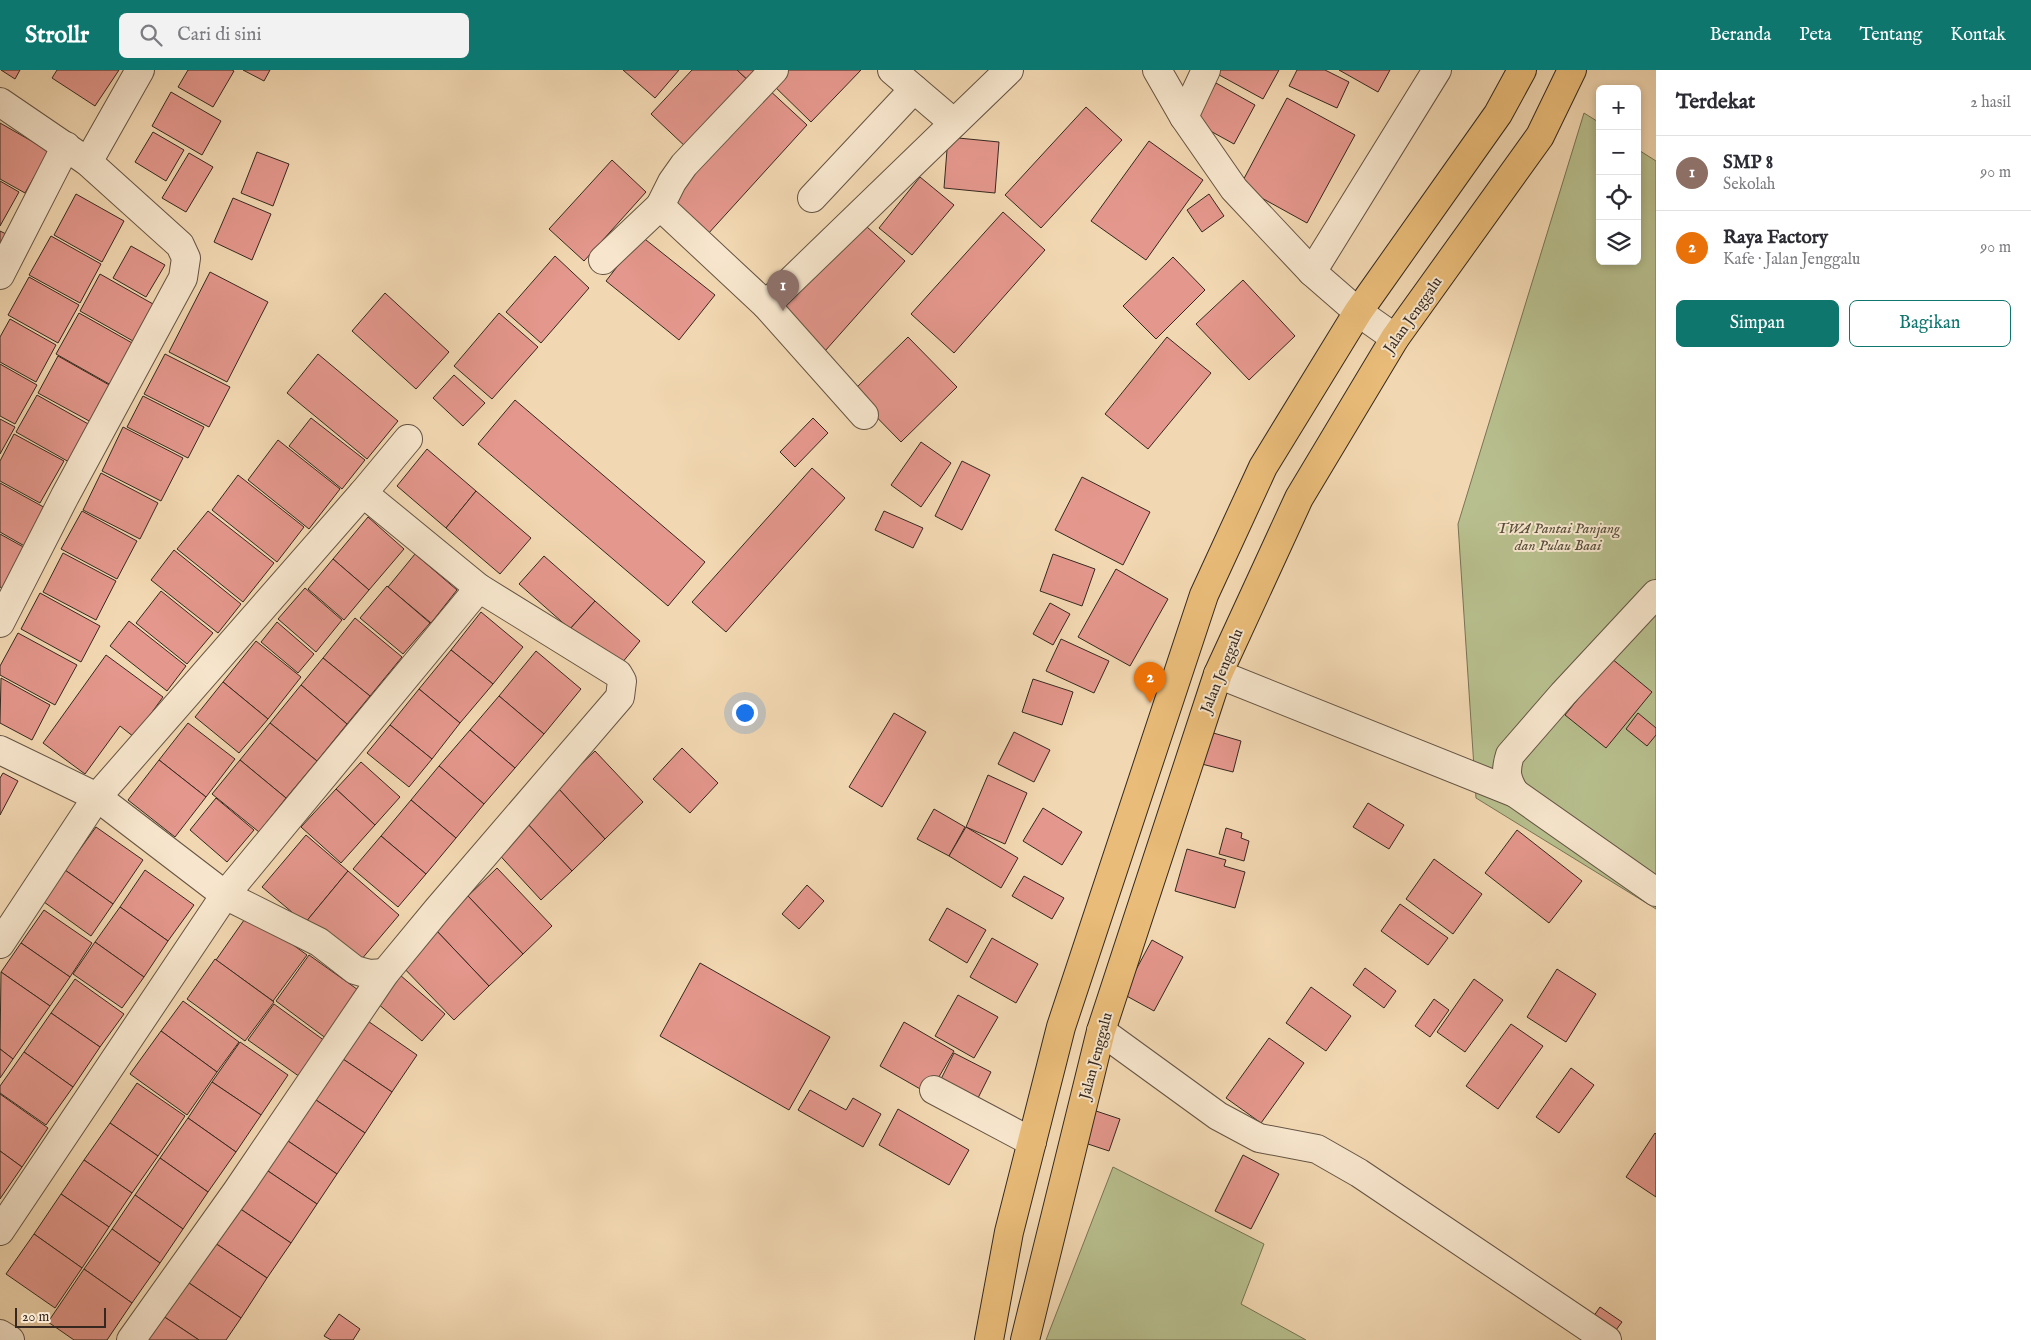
<!DOCTYPE html>
<html lang="id">
<head>
<meta charset="utf-8">
<style>
  :root { --surface:#fff; --page:#f2f2f3; --text:#2b2b33; --muted:#7c7c81; --line:#e1e1e2; --accent:#0f766e }
  body { margin:0; font-family:"IM FELL English",serif; background:var(--page); color:var(--text) }
  .controls { position:absolute; right:15px; top:15px; display:grid; overflow:hidden; border-radius:8px; box-shadow:0 2px 8px #0003 }
  .controls button { width:45px; height:45px; display:grid; place-items:center; padding:0; border:0; border-bottom:1px solid var(--line); background:var(--surface); color:var(--text); font:25px sans-serif }
  .scale { position:absolute; left:15px; bottom:12px; width:91px; box-sizing:border-box; padding-left:5px; border:2px solid #36281f; border-top:0; font-size:14px; line-height:18px; white-space:nowrap; color:#36281f; -webkit-text-stroke:4px #f7e6cd; paint-order:stroke }
  .you { position:absolute; left:744px; top:642px; width:18px; height:18px; margin:-12px; border:4px solid #fff; border-radius:50%; background:#1a73e8; box-shadow:0 0 0 8px #1a73e833 }
  .badge { display:grid; place-items:center; width:32px; height:32px; border-radius:50%; background:var(--accent); color:#fff; font-size:16px; font-weight:700 }
  .pin { position:absolute; translate:-50% -41px; filter:drop-shadow(0 1px 2px #0008) }
  .pin::after { content:''; position:absolute; top:26px; width:18px; height:15px; background:inherit; clip-path:polygon(0 0,100% 0,50% 100%) }
  .list { margin:0; padding:0; list-style:none }
  h2 { display:flex; justify-content:space-between; align-items:center; height:65px; margin:0; padding:0 20px; font-size:21px }
  h2 small { font-size:16px; font-weight:400; color:var(--muted) }
  .list li { display:grid; grid-template-columns:32px 1fr auto; gap:15px; align-items:center; box-sizing:border-box; height:75px; padding:0 20px; border-top:1px solid var(--line) }
  .list b { display:block; font-size:19px; white-space:nowrap }
  .list p { margin:0; font-size:16px; white-space:nowrap; color:var(--muted) }
  .list em { font-size:16px; font-style:normal; color:var(--muted) }
  .actions { display:flex; gap:10px; padding:15px 20px }
  .actions a { flex:1; padding:11px 0; border:1px solid var(--accent); border-radius:8px; text-align:center; font-size:18px; color:var(--accent) }
  .actions .main { background:var(--accent); color:#fff }
  .icon { flex:none; width:28px; height:28px; fill:none; stroke:currentColor; stroke-width:2; stroke-linecap:round; stroke-linejoin:round }
  .map { position:relative; flex:none; width:1656px; height:1270px; overflow:hidden }
  header { display:flex; align-items:center; gap:30px; box-sizing:border-box; height:70px; padding:0 25px; background:var(--accent); color:#fff }
  header strong { font-size:24px }
  nav { display:flex; gap:28px; margin-inline-start:auto; font-size:18px }
  .search { width:350px; height:45px; background:var(--page); display:flex; align-items:center; gap:12px; box-sizing:border-box; padding:0 18px; border-radius:8px; color:var(--muted); font-size:19px }
  main { display:flex }
  aside { flex:1; background:var(--surface) }
  .map>svg:first-child { display:block }
</style>
</head>
<body>
<header>
<strong>Strollr</strong>
<div class="search"><svg class="icon" aria-label="search" viewBox="0 0 24 24"><circle cx="10" cy="10" r="6"/><path d="M15 15l6 6"/></svg>Cari di sini</div>
<nav><a>Beranda</a><a>Peta</a><a>Tentang</a><a>Kontak</a></nav>
</header>
<main>
<div class="map">
<svg width="1656" height="1270" viewBox="0 0 1656 1270">
  <rect width="100%" height="100%" fill="#f2d8b2"/>
  <filter id="stains"><feTurbulence type="fractalNoise" baseFrequency=".004" numOctaves="4"/><feColorMatrix values="0 0 0 0 .2 0 0 0 0 .09 0 0 0 0 .02 0 0 0 .5 -.17"/></filter>
  <radialGradient id="worn" r=".72"><stop offset=".6" stop-color="#630" stop-opacity="0"/><stop offset="1" stop-color="#630" stop-opacity=".3"/></radialGradient>
  <g fill="#b8bf8e" stroke="#777456">
    <polygon points="1584,43 1600,53 1600,191 1637,191 1637,79 1656,91 1656,839 1476,728 1458,454"/>
    <polygon points="1113,1097 1264,1174 1241,1234 1306,1270 1046,1270"/>
  </g>
  <g fill="#e4978c" stroke="#36281f">
    <polygon points="1,0 20,0 15,9"/>
    <polygon points="57,0 119,0 95,36 52,8"/>
    <polygon points="188,0 232,0 234,1 213,37 178,17"/>
    <polygon points="243,0 270,0 264,11"/>
    <polygon points="623,0 679,0 655,28"/>
    <polygon points="692,0 737,0 751,13 689,80 651,44"/>
    <polygon points="737,0 763,0 751,13"/>
    <polygon points="780,0 861,0 811,52 769,11"/>
    <polygon points="1210,0 1279,0 1263,29"/>
    <polygon points="1297,0 1325,0 1349,12 1337,38 1289,16"/>
    <polygon points="1339,0 1390,0 1378,22"/>
    <polygon points="1216,13 1255,35 1234,74 1194,52"/>
    <polygon points="767,18 807,55 707,165 667,128"/>
    <polygon points="171,22 221,51 202,85 152,56"/>
    <polygon points="1287,28 1355,65 1307,153 1240,116"/>
    <polygon points="1086,37 1122,70 1041,158 1005,125"/>
    <polygon points="0,53 49,81 25,123 0,109"/>
    <polygon points="153,62 184,80 166,111 135,92"/>
    <polygon points="948,67 999,72 995,123 944,118"/>
    <polygon points="1149,71 1203,110 1146,190 1091,151"/>
    <polygon points="257,82 289,94 273,136 241,123"/>
    <polygon points="189,83 213,97 186,142 162,128"/>
    <polygon points="612,90 646,122 584,191 549,159"/>
    <polygon points="920,107 954,135 912,185 879,158"/>
    <polygon points="0,111 19,122 0,156"/>
    <polygon points="76,124 124,151 102,192 54,165"/>
    <polygon points="1209,124 1224,146 1202,162 1187,140"/>
    <polygon points="233,128 271,144 252,190 214,172"/>
    <polygon points="1003,142 1045,180 954,283 911,244"/>
    <polygon points="857,148 905,191 825,281 777,239"/>
    <polygon points="0,161 6,164 0,174"/>
    <polygon points="51,166 101,194 80,233 29,205"/>
    <polygon points="641,166 715,225 679,270 606,211"/>
    <polygon points="131,176 165,195 146,227 113,208"/>
    <polygon points="555,186 589,218 541,273 506,242"/>
    <polygon points="1173,187 1205,220 1156,269 1123,236"/>
    <polygon points="210,202 268,232 227,312 169,282"/>
    <polygon points="100,204 153,234 133,271 80,241"/>
    <polygon points="29,207 79,235 58,273 8,245"/>
    <polygon points="1243,210 1295,266 1249,310 1196,254"/>
    <polygon points="385,223 449,282 416,319 352,261"/>
    <polygon points="79,243 134,274 111,315 56,284"/>
    <polygon points="499,243 538,277 492,329 454,296"/>
    <polygon points="10,249 56,275 36,312 0,292 0,267"/>
    <polygon points="908,267 957,317 901,372 852,322"/>
    <polygon points="1167,267 1211,303 1148,379 1105,344"/>
    <polygon points="165,284 230,317 209,357 144,324"/>
    <polygon points="318,284 398,351 367,389 287,323"/>
    <polygon points="58,286 111,316 91,352 38,323"/>
    <polygon points="0,294 37,315 15,354 0,346"/>
    <polygon points="454,305 485,333 463,356 433,328"/>
    <polygon points="37,325 90,355 69,392 16,362"/>
    <polygon points="143,326 204,357 188,388 127,357"/>
    <polygon points="515,330 705,492 668,536 478,374"/>
    <polygon points="311,348 365,390 342,419 289,376"/>
    <polygon points="813,348 828,363 795,397 780,382"/>
    <polygon points="0,349 15,357 0,384"/>
    <polygon points="123,357 183,388 161,431 102,401"/>
    <polygon points="14,364 64,391 40,433 0,411 0,391"/>
    <polygon points="278,370 340,419 309,459 248,410"/>
    <polygon points="921,372 951,393 921,437 891,415"/>
    <polygon points="427,379 476,421 446,458 397,416"/>
    <polygon points="962,391 990,405 962,460 935,446"/>
    <polygon points="812,398 845,428 726,562 692,532"/>
    <polygon points="101,403 158,433 140,469 83,440"/>
    <polygon points="238,405 304,457 277,492 212,440"/>
    <polygon points="1082,407 1150,442 1123,495 1055,460"/>
    <polygon points="0,413 49,440 28,478 0,462"/>
    <polygon points="476,421 531,468 500,504 446,458"/>
    <polygon points="82,441 137,471 117,509 61,479"/>
    <polygon points="208,441 274,493 243,532 177,479"/>
    <polygon points="884,441 923,458 913,478 875,460"/>
    <polygon points="368,447 404,479 369,520 333,489"/>
    <polygon points="0,464 27,479 5,520 0,517"/>
    <polygon points="174,480 241,534 218,563 151,510"/>
    <polygon points="63,483 116,511 96,550 43,522"/>
    <polygon points="415,484 457,520 431,553 388,517"/>
    <polygon points="1053,484 1095,499 1082,536 1040,521"/>
    <polygon points="544,486 595,531 570,559 519,514"/>
    <polygon points="333,489 369,520 344,550 308,519"/>
    <polygon points="1116,499 1168,529 1130,596 1078,567"/>
    <polygon points="387,516 430,553 403,584 360,548"/>
    <polygon points="305,518 342,550 316,582 278,549"/>
    <polygon points="161,521 213,563 187,594 136,553"/>
    <polygon points="40,523 100,556 81,592 21,559"/>
    <polygon points="595,531 640,571 617,599 570,559"/>
    <polygon points="1050,533 1070,544 1053,575 1033,564"/>
    <polygon points="481,542 523,577 493,614 451,580"/>
    <polygon points="355,548 402,587 370,626 323,588"/>
    <polygon points="129,551 186,596 167,621 110,576"/>
    <polygon points="277,552 314,584 298,603 261,572"/>
    <polygon points="18,563 77,595 55,635 0,605 0,596"/>
    <polygon points="1061,569 1109,591 1094,623 1046,601"/>
    <polygon points="256,571 301,607 268,649 223,612"/>
    <polygon points="451,580 493,614 460,653 419,619"/>
    <polygon points="536,581 581,619 544,664 499,626"/>
    <polygon points="106,585 163,627 134,667 120,656 85,704 43,673"/>
    <polygon points="323,588 370,626 347,654 301,615"/>
    <polygon points="1611,588 1652,622 1606,678 1565,645"/>
    <polygon points="1,608 50,635 32,670 0,653"/>
    <polygon points="1033,609 1073,622 1062,655 1022,642"/>
    <polygon points="223,612 268,649 239,683 195,647"/>
    <polygon points="301,615 347,654 317,691 270,653"/>
    <polygon points="419,619 460,653 432,689 390,655"/>
    <polygon points="499,626 544,664 515,698 470,660"/>
    <polygon points="894,643 926,662 882,737 849,717"/>
    <polygon points="1638,643 1656,658 1656,665 1647,676 1626,659"/>
    <polygon points="188,653 235,689 206,727 159,690"/>
    <polygon points="270,653 317,691 286,728 240,690"/>
    <polygon points="390,655 432,689 409,717 367,683"/>
    <polygon points="470,660 515,698 484,734 439,696"/>
    <polygon points="1203,660 1241,671 1233,702 1194,692"/>
    <polygon points="1014,662 1050,680 1034,712 998,694"/>
    <polygon points="682,678 718,713 690,743 653,709"/>
    <polygon points="595,681 643,732 605,769 557,717"/>
    <polygon points="159,690 206,727 175,767 128,730"/>
    <polygon points="240,690 286,728 259,762 212,724"/>
    <polygon points="361,692 400,727 375,755 336,719"/>
    <polygon points="439,696 484,734 456,768 411,730"/>
    <polygon points="3,703 18,711 0,745 0,708"/>
    <polygon points="988,705 1027,723 1005,774 966,757"/>
    <polygon points="557,717 605,769 572,801 524,750"/>
    <polygon points="336,719 375,755 341,793 301,757"/>
    <polygon points="216,728 254,760 227,792 190,760"/>
    <polygon points="411,730 456,768 426,804 381,766"/>
    <polygon points="1368,733 1404,755 1389,779 1353,757"/>
    <polygon points="1043,738 1082,762 1062,795 1023,771"/>
    <polygon points="934,739 965,757 949,786 917,769"/>
    <polygon points="524,750 572,801 541,830 493,778"/>
    <polygon points="96,757 143,790 113,834 65,800"/>
    <polygon points="966,757 1018,788 1001,818 949,786"/>
    <polygon points="1226,758 1242,763 1241,768 1249,771 1244,791 1219,784"/>
    <polygon points="1517,760 1582,811 1549,853 1485,803"/>
    <polygon points="306,765 348,801 305,853 262,817"/>
    <polygon points="381,766 426,804 398,837 353,799"/>
    <polygon points="1187,779 1226,790 1224,796 1245,802 1235,838 1175,821"/>
    <polygon points="1434,789 1482,824 1453,864 1406,829"/>
    <polygon points="497,798 552,856 523,884 468,826"/>
    <polygon points="65,800 113,834 91,866 44,832"/>
    <polygon points="145,800 194,835 168,871 120,837"/>
    <polygon points="348,801 399,845 355,897 305,853"/>
    <polygon points="1024,806 1064,828 1052,849 1012,826"/>
    <polygon points="807,815 824,831 799,859 782,844"/>
    <polygon points="468,826 523,884 489,916 434,858"/>
    <polygon points="1400,834 1448,868 1428,895 1381,861"/>
    <polygon points="120,837 168,871 144,907 95,872"/>
    <polygon points="947,838 986,860 967,893 929,870"/>
    <polygon points="44,840 92,873 70,907 21,873"/>
    <polygon points="249,843 307,885 273,931 216,890"/>
    <polygon points="434,858 489,916 454,950 399,893"/>
    <polygon points="992,868 1038,894 1016,933 970,907"/>
    <polygon points="1152,870 1183,887 1154,941 1123,924"/>
    <polygon points="95,872 144,907 122,938 73,904"/>
    <polygon points="21,873 70,907 50,936 1,902"/>
    <polygon points="309,885 361,922 327,969 276,931"/>
    <polygon points="215,889 274,932 245,971 187,929"/>
    <polygon points="700,893 830,967 789,1040 660,966"/>
    <polygon points="1365,898 1396,921 1384,938 1353,915"/>
    <polygon points="1557,899 1596,924 1566,972 1527,947"/>
    <polygon points="1,902 50,936 13,989 0,979"/>
    <polygon points="400,905 445,944 422,971 377,933"/>
    <polygon points="75,909 124,944 100,977 51,943"/>
    <polygon points="1474,909 1503,930 1465,982 1437,962"/>
    <polygon points="1311,917 1351,946 1326,981 1286,953"/>
    <polygon points="958,925 998,947 974,988 935,966"/>
    <polygon points="1434,929 1449,940 1430,967 1415,956"/>
    <polygon points="183,931 239,972 217,1002 161,961"/>
    <polygon points="274,934 325,971 300,1007 248,970"/>
    <polygon points="51,943 100,977 73,1017 24,982"/>
    <polygon points="362,947 417,985 392,1022 337,985"/>
    <polygon points="904,952 954,981 929,1024 880,996"/>
    <polygon points="1511,954 1543,976 1498,1039 1466,1016"/>
    <polygon points="161,961 217,1002 187,1045 130,1004"/>
    <polygon points="1269,968 1304,993 1261,1053 1226,1028"/>
    <polygon points="240,972 288,1005 261,1045 212,1012"/>
    <polygon points="0,979 13,989 0,1008"/>
    <polygon points="24,982 73,1017 46,1055 0,1023 0,1016"/>
    <polygon points="954,983 991,1002 975,1034 938,1015"/>
    <polygon points="337,985 392,1022 365,1063 310,1026"/>
    <polygon points="1571,998 1594,1015 1559,1063 1536,1047"/>
    <polygon points="212,1012 261,1045 236,1082 188,1048"/>
    <polygon points="137,1013 185,1046 158,1086 110,1053"/>
    <polygon points="810,1020 846,1040 853,1028 881,1044 863,1077 798,1040"/>
    <polygon points="0,1024 48,1058 22,1097 0,1081"/>
    <polygon points="310,1026 365,1063 337,1104 282,1067"/>
    <polygon points="898,1039 969,1080 949,1115 879,1075"/>
    <polygon points="1093,1040 1120,1049 1109,1081 1082,1072"/>
    <polygon points="188,1048 236,1082 208,1122 160,1088"/>
    <polygon points="110,1053 158,1086 132,1123 84,1090"/>
    <polygon points="1655,1063 1656,1064 1656,1127 1626,1107"/>
    <polygon points="282,1067 337,1104 317,1134 262,1097"/>
    <polygon points="0,1081 22,1097 0,1129"/>
    <polygon points="1243,1085 1279,1104 1251,1159 1215,1141"/>
    <polygon points="160,1088 208,1122 183,1159 135,1125"/>
    <polygon points="84,1090 132,1123 109,1157 61,1124"/>
    <polygon points="262,1097 317,1134 291,1173 236,1136"/>
    <polygon points="61,1124 109,1157 82,1198 34,1164"/>
    <polygon points="135,1125 183,1159 160,1193 112,1159"/>
    <polygon points="236,1136 291,1173 267,1208 212,1171"/>
    <polygon points="112,1159 160,1193 132,1233 84,1199"/>
    <polygon points="34,1164 82,1198 55,1238 6,1204"/>
    <polygon points="212,1171 267,1208 241,1248 186,1211"/>
    <polygon points="84,1199 132,1233 107,1270 74,1270 48,1252"/>
    <polygon points="186,1211 241,1248 226,1270 199,1270 163,1246"/>
    <polygon points="1600,1237 1622,1252 1610,1268 1589,1253"/>
    <polygon points="339,1244 360,1259 353,1270 331,1270 324,1266"/>
    <polygon points="163,1246 199,1270 146,1270"/>
  </g>
  <g fill="none" stroke-linecap="round" stroke-linejoin="round">
    <g stroke="#655444" stroke-width="30">
      <g id="minor">
        <polyline points="892,0 954,53"/>
        <polyline points="1157,0 1184,47 1234,119 1312,202 1358,242 1395,268"/>
        <polyline points="0,32 88,92 180,175 186,188 183,208 65,426 0,553"/>
        <polyline points="1184,47 1206,0"/>
        <polyline points="88,92 140,0"/>
        <polyline points="812,128 914,19"/>
        <polyline points="660,136 672,112 684,95 774,0"/>
        <polyline points="603,190 660,136 766,235"/>
        <polyline points="1312,202 1437,0"/>
        <polyline points="0,205 66,76"/>
        <polyline points="864,345 766,235 1009,0"/>
        <polyline points="363,423 408,369"/>
        <polyline points="1218,604 1515,723 1656,822"/>
        <polyline points="0,680 97,727 225,825 319,872 355,900 369,904 385,903"/>
        <path d="M1515 723C1506 709 1505 701 1510 685L1563 624 1656 524"/>
        <polyline points="0,874 97,727 363,423 479,518 618,604 622,611 620,627 437,840 385,903 237,1121 131,1270"/>
        <polyline points="1101,961 1218,1046 1259,1068 1317,1079 1359,1103 1607,1270"/>
        <polyline points="934,1020 1032,1072"/>
        <polyline points="0,1161 225,825 479,518"/>
        <polyline points="0,1264 10,1270"/>
      </g>
    </g>
    <g stroke="#36281f" stroke-width="30">
      <g id="major">
        <polyline points="989,1270 1009,1162 1061,957 1204,525 1263,397 1358,242 1498,44 1522,0"/>
        <polyline points="1025,1270 1101,961 1218,604 1299,428 1395,268 1540,66 1572,0"/>
      </g>
    </g>
    <use href="#minor" stroke="#f7e6cd" stroke-width="28"/>
    <use href="#major" stroke="#e9bc79" stroke-width="28"/>
  </g>
  <g text-anchor="middle" dominant-baseline="central" stroke-width="4" stroke-linejoin="round" paint-order="stroke">
    <g font-size="15" fill="#36281f" stroke="#f7e6cd">
      <text transform="translate(1413 245) rotate(-55)">Jalan Jenggalu</text>
      <text transform="translate(1222 601) rotate(-68)">Jalan Jenggalu</text>
      <text transform="translate(1096 986) rotate(-75)">Jalan Jenggalu</text>
    </g>
    <g font-size="15" font-style="italic" fill="#564e3b" stroke="#f7e6cd">
      <text x="1558" y="458">TWA Pantai Panjang<tspan x="1558" dy="17">dan Pulau Baai</tspan></text>
    </g>
  </g>
  <rect width="100%" height="100%" filter="url(#stains)"/>
  <rect width="100%" height="100%" fill="url(#worn)"/>
</svg>
<div class="controls">
<button>+</button>
<button>−</button>
<button><svg class="icon" aria-label="locate" viewBox="0 0 24 24"><circle cx="12" cy="12" r="6"/><path d="M12 2v4M12 18v4M2 12h4M18 12h4"/></svg></button>
<button><svg class="icon" aria-label="layers" viewBox="0 0 24 24"><path d="M12 4l9 5-9 5-9-5zM3 14l9 5 9-5"/></svg></button>
</div>
<div class="scale">20 m</div>
<div class="you"></div>
<div class="pin badge" style="left:783px;top:241px;background:#8d6e63">1</div>
<div class="pin badge" style="left:1150px;top:633px;background:#e8710a">2</div>
</div>
<aside>
<h2>Terdekat<small>2 hasil</small></h2>
<ul class="list">
<li><span class="badge" style="background:#8d6e63">1</span><div><b>SMP 8</b><p>Sekolah</p></div><em>90 m</em></li>
<li><span class="badge" style="background:#e8710a">2</span><div><b>Raya Factory</b><p>Kafe · Jalan Jenggalu</p></div><em>90 m</em></li>
</ul>
<div class="actions"><a class="main">Simpan</a><a>Bagikan</a></div>
</aside>
</main>
</body>
</html>
